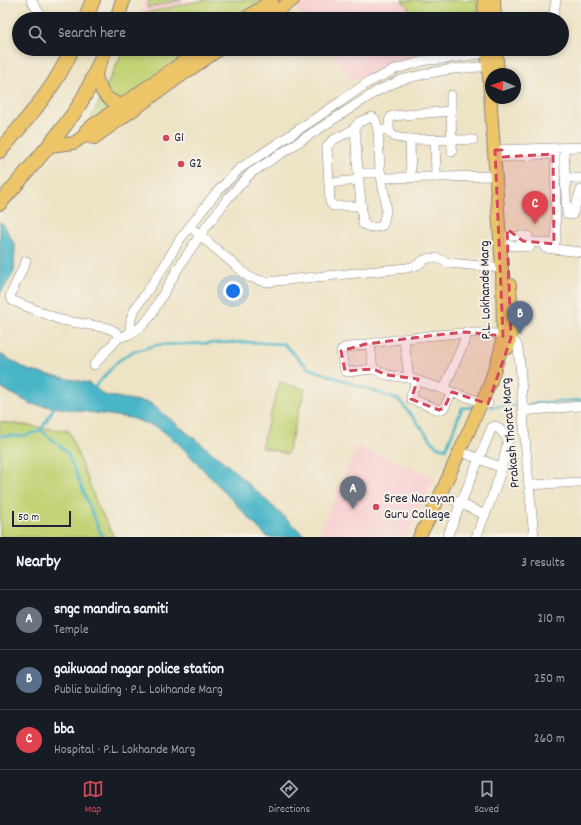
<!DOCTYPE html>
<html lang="en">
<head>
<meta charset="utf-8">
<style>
  :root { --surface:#171b24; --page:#20242c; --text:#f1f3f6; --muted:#9ea1a6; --line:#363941; --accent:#d1495b }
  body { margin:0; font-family:Dekko,sans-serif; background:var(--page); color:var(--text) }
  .compass { position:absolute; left:485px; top:68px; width:36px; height:36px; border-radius:50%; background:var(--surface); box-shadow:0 2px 6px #0003; rotate:272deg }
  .scale { position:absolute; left:12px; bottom:10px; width:59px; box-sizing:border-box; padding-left:4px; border:2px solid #22223b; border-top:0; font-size:11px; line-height:14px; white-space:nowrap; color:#22223b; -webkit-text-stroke:3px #f7f3e8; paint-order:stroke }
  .you { position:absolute; left:233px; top:291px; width:14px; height:14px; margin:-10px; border:3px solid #fff; border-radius:50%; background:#1a73e8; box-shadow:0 0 0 6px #1a73e833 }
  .badge { display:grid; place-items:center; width:26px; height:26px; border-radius:50%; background:var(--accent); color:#fff; font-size:13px; font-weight:700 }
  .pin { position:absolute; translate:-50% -33px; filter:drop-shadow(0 1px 2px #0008) }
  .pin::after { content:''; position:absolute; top:21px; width:14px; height:12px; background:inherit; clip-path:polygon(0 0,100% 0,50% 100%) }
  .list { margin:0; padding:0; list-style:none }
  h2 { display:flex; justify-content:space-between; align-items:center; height:52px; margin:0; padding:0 16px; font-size:17px }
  h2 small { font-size:13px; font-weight:400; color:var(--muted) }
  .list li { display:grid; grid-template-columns:26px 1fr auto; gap:12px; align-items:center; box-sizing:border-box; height:60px; padding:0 16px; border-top:1px solid var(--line) }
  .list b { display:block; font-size:15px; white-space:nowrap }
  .list p { margin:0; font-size:13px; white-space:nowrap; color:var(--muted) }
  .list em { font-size:13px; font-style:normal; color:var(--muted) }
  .icon { flex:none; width:22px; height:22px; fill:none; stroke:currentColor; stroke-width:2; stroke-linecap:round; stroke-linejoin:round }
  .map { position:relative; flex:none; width:581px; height:537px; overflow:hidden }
  .search { position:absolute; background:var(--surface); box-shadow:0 2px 6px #0003; left:12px; right:12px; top:12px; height:44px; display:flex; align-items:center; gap:10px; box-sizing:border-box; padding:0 14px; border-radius:22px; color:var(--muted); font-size:15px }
  .sheet { height:232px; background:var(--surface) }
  nav { display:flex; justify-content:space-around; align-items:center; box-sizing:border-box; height:56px; border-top:1px solid var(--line); background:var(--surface); font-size:11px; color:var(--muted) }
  nav a { display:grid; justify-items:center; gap:2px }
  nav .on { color:var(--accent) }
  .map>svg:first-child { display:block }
</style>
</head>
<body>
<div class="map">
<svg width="581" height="537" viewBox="0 0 581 537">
  <rect width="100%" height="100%" fill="#f7f3e8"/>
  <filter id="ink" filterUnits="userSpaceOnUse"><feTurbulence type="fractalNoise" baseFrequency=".025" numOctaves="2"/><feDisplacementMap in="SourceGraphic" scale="8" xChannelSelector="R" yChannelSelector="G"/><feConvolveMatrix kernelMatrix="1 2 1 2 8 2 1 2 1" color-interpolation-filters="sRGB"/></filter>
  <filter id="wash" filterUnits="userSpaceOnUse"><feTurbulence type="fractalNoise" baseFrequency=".012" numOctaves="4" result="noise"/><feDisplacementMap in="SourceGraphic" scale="16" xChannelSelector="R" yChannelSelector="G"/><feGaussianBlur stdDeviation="0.9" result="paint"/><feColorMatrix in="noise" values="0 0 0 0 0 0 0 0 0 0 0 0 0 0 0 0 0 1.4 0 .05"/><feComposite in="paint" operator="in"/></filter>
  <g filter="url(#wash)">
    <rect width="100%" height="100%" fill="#ede3c5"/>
    <g fill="#f7cfd1">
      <polygon points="145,0 203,0 141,14"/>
      <polygon points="303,0 402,0 417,19 305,19 295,6"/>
      <polygon points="327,49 440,49 391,62 352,81"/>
      <polygon points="357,446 435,477 408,537 318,537"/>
    </g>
    <g fill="#c2d376" stroke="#727a58">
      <polygon points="149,0 182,0 147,8"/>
      <polygon points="203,0 272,0 245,19 138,19 141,14"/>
      <polygon points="402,0 477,0 478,19 417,19"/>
      <polygon points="124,49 204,49 88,125"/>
      <polygon points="280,382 305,389 287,454 261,447"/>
      <polygon points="0,422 69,431 97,504 114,537 0,537"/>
    </g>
    <g fill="#4ab6c7" stroke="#366c81">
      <polygon points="0,221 5,227 15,246 14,272 0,294"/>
      <polygon points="0,354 30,371 89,383 104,395 150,403 230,467 306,537 267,537 180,445 159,428 131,418 31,404 0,387"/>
    </g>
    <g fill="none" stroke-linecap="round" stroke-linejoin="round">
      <g stroke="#4ab6c7" stroke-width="2.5">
        <polyline points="93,389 117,362 130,353 156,345 246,342 284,344 308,368 399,400 436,446 446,449 462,408 475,407"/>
        <polyline points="529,404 581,400"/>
        <polyline points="490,407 516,405"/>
        <polyline points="41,430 67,452 101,534 103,537"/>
        <polyline points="0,436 25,436 41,430 55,406"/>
      </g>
    </g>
  </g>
  <g filter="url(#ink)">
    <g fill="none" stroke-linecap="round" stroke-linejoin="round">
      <g stroke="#888280" stroke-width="10">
        <g id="minor">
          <polyline points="31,0 43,19"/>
          <polyline points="553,19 556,0"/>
          <polyline points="451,95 451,111"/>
          <path d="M355 127C348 136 332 136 327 147L330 202 333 206H362"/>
          <path d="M378 130 380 171 385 197 386 211 383 225C377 229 369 227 363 224L358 173 355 127 359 122 372 117 375 119 378 130H389"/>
          <path d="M410 139C400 138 389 139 389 126 389 121 389 120 392 116L451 111 452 152"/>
          <polyline points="435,139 436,177"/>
          <polyline points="564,148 565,175 569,178 581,178"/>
          <polyline points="495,150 581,147"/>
          <polyline points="503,157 553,154 555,155 556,240 554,244 523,241 522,240 522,236"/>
          <polyline points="358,173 381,173"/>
          <polyline points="565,175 567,214 572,215 581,190"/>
          <polyline points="382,178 496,176"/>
          <polyline points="411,178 410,139 473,140"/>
          <polyline points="329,183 359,180"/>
          <polyline points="195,231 249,277 266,282 407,268 417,265 424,260 430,258 437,258 449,263 502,268"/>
          <polyline points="507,236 528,236"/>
          <polyline points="508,245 530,247"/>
          <polyline points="545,248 581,252"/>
          <polyline points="26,261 10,296 13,301 61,320 108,328 116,332 118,338"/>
          <polyline points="130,334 131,318 135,309 163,268 180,239 215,194 239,169 340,102 367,83 396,69 427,60 443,59 487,53"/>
          <polyline points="404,340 409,378 488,404"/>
          <polyline points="370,344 373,369"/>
          <polyline points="94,365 118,338 130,334 142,326 150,317 177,270 200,235 228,198 251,173 377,91 401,80 429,73 453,69 494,66"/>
          <path d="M409 378 387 375 373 369 348 372 345 371 341 351 344 348C371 343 493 323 512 339 514 341 518 346 518 349 522 370 521 392 523 413 526 454 530 496 534 537"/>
          <polyline points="417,381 411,396 411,399 439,410 444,408 452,392"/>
          <polyline points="444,389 466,337 466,332"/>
          <polyline points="522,411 581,406"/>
          <polyline points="467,454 502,468"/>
          <polyline points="529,485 581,482"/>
          <polyline points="447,497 485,515"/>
          <path d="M447 537 492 427 496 426 508 438C503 473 489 505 476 537"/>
        </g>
      </g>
      <g stroke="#888280" stroke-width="14">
        <g id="major">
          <polyline points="484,0 485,19"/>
          <polyline points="494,0 495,19"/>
          <polyline points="244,19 272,0"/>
          <polyline points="264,19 293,0"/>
          <polyline points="496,49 498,74"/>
          <path d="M95 74C103 95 101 95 121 106"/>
          <polyline points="84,136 94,138 185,73 220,49"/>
          <polyline points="84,136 86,130 201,49"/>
          <polyline points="49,146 74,143 84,136"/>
          <path d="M508 348C514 328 511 306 510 285"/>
          <polyline points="419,537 432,513 489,386 500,353 503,336 502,268 487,49"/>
        </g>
      </g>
      <g stroke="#888280" stroke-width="16">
        <g id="highway">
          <polyline points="85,19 93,0"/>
          <polyline points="117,19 123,0"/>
          <path d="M0 151C26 120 56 87 72 49"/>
          <path d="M0 203C26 173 53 143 76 110 88 92 97 70 105 49"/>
        </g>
      </g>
      <use href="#minor" stroke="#fff" stroke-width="9"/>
      <use href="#major" stroke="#edc569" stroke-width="12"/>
      <use href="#highway" stroke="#edc569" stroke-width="14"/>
    </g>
  </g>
  <path fill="#d1495b" fill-opacity="0.2" stroke="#d1495b" stroke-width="3" stroke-dasharray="8 5" stroke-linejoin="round" d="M495 150H502L503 157 553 154 554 244 523 241 507 229 511 338 488 404 452 392 444 408 439 410 411 399 418 379 387 375 373 369 345 371 341 351 366 344 436 335 466 332 503 336Z"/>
  <g fill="#d1495b" stroke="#f7f3e8" stroke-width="1.5">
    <circle cx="166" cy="138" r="4"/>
    <circle cx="181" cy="164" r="4"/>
    <circle cx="376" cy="507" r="4"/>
  </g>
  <g text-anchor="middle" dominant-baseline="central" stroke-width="4" stroke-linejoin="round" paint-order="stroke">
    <g font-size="14" fill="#22223b" stroke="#f7f3e8" text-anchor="start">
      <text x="174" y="138">G1</text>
      <text x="189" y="164">G2</text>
      <text x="384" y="499">Sree Narayan<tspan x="384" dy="16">Guru College</tspan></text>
    </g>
    <g font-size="14" fill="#22223b" stroke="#f7f3e8">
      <text transform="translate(486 290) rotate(-91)">P.L. Lokhande Marg</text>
      <text transform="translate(511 433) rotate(-95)">Prakash Thorat Marg</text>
    </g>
  </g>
</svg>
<svg class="compass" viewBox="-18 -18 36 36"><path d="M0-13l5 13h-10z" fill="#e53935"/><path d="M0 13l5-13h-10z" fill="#9ea1a6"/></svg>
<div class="scale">50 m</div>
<div class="you"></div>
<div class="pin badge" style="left:353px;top:509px;background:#6b7280">A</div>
<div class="pin badge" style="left:520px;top:334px;background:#5c6f8a">B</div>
<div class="pin badge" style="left:535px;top:224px;background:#e0444e">C</div>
<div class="search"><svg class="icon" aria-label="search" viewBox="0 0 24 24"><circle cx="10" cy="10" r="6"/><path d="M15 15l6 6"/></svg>Search here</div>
</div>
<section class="sheet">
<h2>Nearby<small>3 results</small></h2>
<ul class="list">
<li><span class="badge" style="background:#6b7280">A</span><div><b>sngc mandira samiti</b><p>Temple</p></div><em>210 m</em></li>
<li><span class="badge" style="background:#5c6f8a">B</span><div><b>gaikwaad nagar police station</b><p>Public building · P.L. Lokhande Marg</p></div><em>250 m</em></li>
<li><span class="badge" style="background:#e0444e">C</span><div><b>bba</b><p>Hospital · P.L. Lokhande Marg</p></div><em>260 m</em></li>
</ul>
</section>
<nav>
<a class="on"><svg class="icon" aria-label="map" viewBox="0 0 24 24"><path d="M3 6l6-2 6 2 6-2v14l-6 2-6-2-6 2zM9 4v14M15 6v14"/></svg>Map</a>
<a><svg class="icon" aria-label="directions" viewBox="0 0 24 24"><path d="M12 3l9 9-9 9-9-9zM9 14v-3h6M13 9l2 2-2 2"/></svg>Directions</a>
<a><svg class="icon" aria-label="saved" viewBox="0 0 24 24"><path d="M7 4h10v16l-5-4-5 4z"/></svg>Saved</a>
</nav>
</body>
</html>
